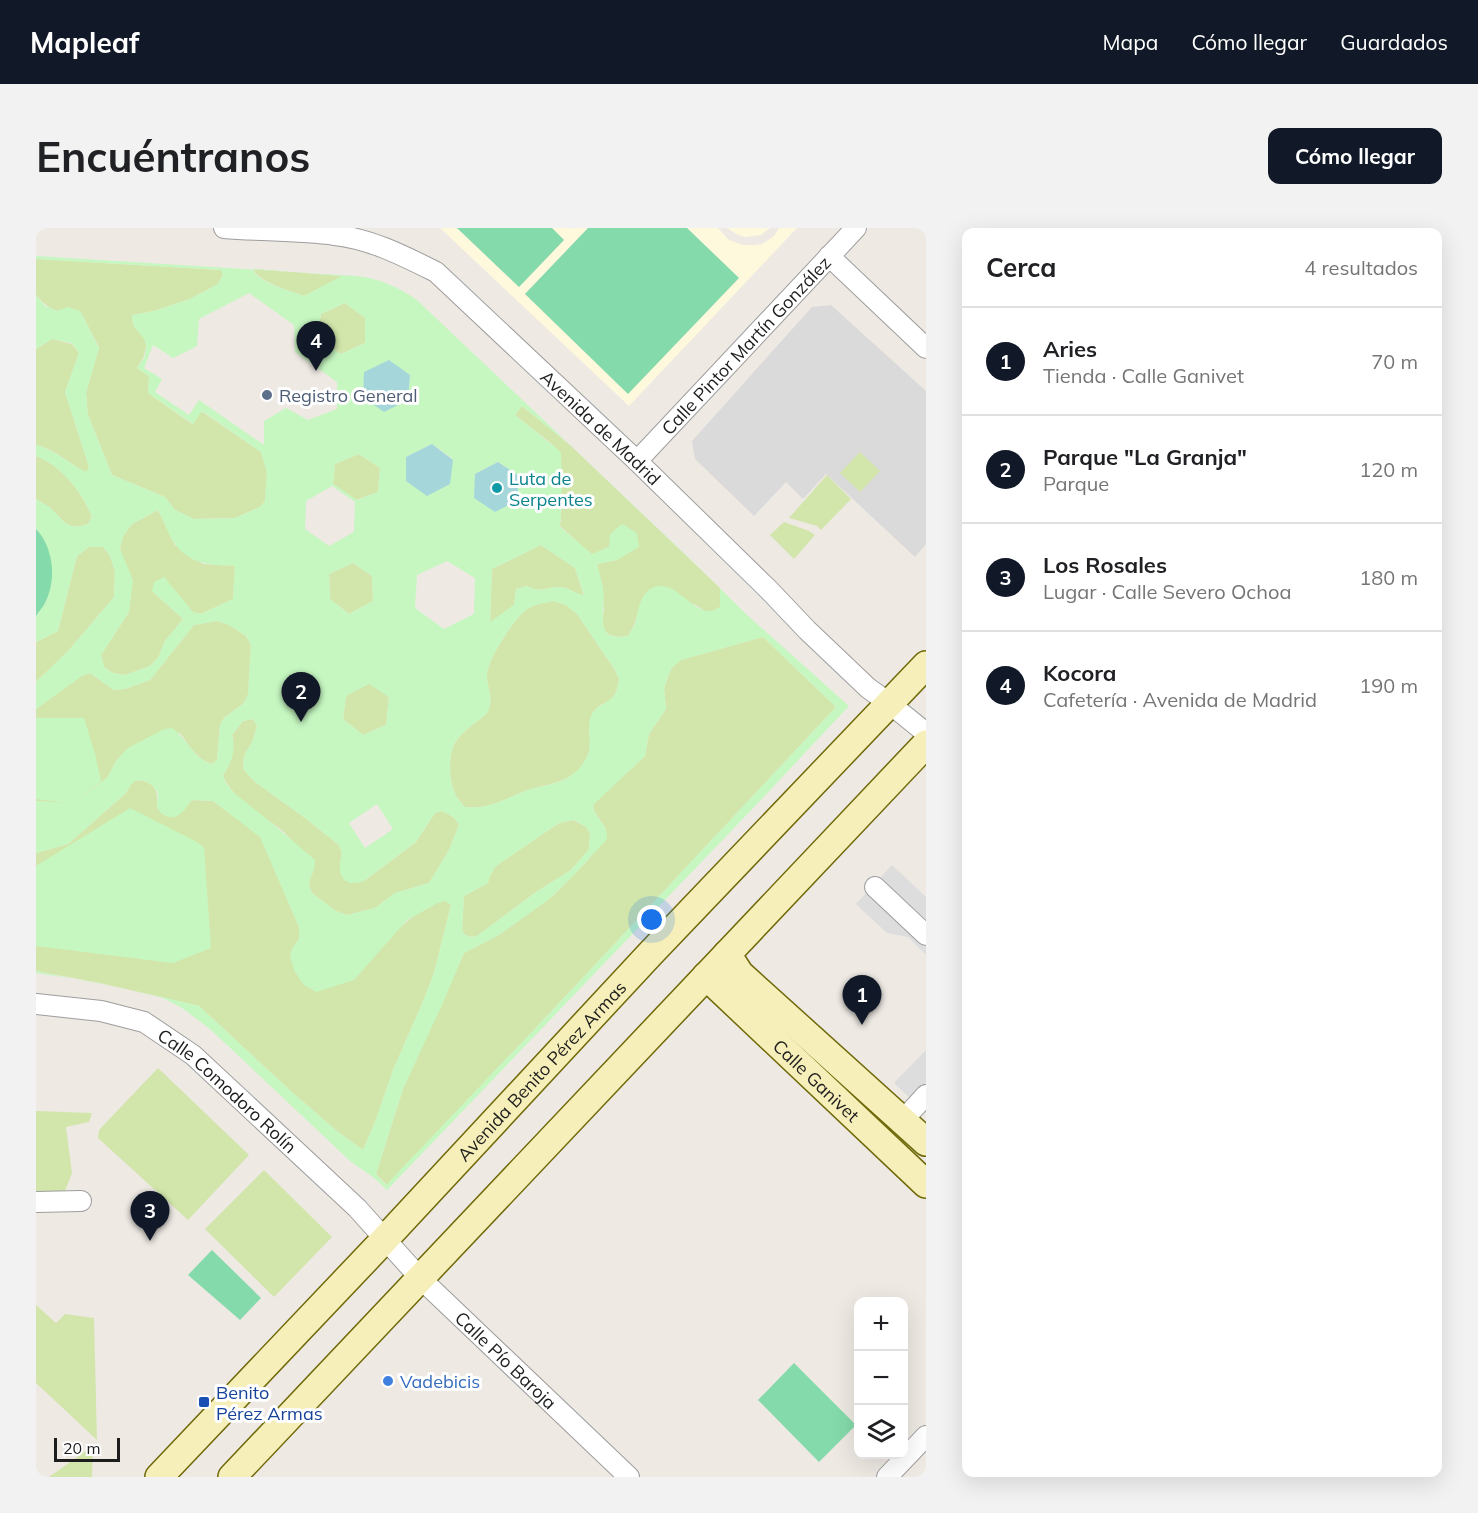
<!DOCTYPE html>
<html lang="es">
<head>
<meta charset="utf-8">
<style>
  :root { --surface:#fff; --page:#f2f2f2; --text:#202124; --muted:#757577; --line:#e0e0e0; --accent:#111827 }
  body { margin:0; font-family:Mulish,sans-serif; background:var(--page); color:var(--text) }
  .controls { position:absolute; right:18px; bottom:18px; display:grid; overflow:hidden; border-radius:12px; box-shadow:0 6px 24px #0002 }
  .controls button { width:54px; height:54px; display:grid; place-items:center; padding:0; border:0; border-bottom:2px solid var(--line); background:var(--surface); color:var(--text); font:30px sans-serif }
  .scale { position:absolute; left:18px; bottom:15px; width:66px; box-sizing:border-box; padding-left:6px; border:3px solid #1d1d1d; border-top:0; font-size:16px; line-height:21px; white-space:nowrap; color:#1d1d1d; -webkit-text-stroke:4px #fff; paint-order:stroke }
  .you { position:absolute; left:616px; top:692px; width:21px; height:21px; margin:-15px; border:4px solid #fff; border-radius:50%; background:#1a73e8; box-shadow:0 0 0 9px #1a73e833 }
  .badge { display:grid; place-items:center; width:39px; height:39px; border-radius:50%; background:var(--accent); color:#fff; font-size:20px; font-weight:700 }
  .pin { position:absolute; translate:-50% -50px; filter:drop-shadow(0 2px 3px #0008) }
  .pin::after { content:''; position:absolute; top:32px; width:21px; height:18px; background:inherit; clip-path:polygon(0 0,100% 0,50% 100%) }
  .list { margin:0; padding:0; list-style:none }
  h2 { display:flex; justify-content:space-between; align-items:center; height:78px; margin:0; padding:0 24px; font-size:26px }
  h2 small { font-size:20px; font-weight:400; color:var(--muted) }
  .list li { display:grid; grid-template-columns:39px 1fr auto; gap:18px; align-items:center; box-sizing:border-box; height:108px; padding:0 24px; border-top:2px solid var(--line) }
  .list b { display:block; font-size:22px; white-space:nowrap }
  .list p { margin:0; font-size:20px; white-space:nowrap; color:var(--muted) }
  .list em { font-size:20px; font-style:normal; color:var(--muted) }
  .icon { flex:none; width:33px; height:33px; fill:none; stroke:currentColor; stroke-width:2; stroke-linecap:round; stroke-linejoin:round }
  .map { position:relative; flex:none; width:890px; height:1249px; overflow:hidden; border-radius:12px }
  header { display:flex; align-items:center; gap:36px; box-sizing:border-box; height:84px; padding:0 30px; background:var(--accent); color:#fff }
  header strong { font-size:28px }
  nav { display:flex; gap:33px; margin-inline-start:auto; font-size:21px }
  .intro { display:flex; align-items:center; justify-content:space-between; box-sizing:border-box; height:144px; padding:0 36px }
  h1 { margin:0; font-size:42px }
  .button { padding:15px 27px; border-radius:12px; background:var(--accent); color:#fff; font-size:21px; font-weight:700 }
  main { display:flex; gap:36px; padding:0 36px }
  aside { flex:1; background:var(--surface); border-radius:12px; box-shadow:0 6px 24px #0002 }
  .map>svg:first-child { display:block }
</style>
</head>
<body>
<header>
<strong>Mapleaf</strong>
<nav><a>Mapa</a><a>Cómo llegar</a><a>Guardados</a></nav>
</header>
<div class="intro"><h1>Encuéntranos</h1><a class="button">Cómo llegar</a></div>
<main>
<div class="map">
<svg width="890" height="1249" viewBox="0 0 890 1249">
  <rect width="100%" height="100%" fill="#eee9e3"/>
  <polygon fill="#dbdada" points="795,77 890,163 890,316 879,329 790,246 767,271 750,254 718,288 659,231 656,213 665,203 776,79"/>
  <g fill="#fef8dd">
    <polygon points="404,0 421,0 483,59 528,12 516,0 536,0 538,1 539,0 552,0 489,66 703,50 651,0 682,0 693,12 707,17 719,17 726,16 738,8 743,0 761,0 593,178"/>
    <polygon points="691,0 734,0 725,7 710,9 702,7"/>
  </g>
  <g fill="#d2e6ab">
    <path d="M0 31 185 42 187 47 182 56 154 71 118 83 96 87 97 97 109 111 110 118 108 128 101 140 113 148 112 165 156 196 165 183 225 224 231 244 229 273 224 279 199 290 158 291 139 282 129 269 76 247 52 187 50 165 63 119 44 83C21 84 16 85 0 67Z"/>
    <path d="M217 41 307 48 268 68C255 63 222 54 217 41Z"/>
    <polygon points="309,75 329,90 329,115 305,126 281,111 285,86"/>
    <path d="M16 111 36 116 43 125 29 164 53 239 51 245C34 236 18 221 0 217V121Z"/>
    <path d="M486 178 534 217 684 360V379L677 383H669L660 377 608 367 598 397 592 408C580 410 568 409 566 394 566 390 568 385 568 380 567 366 564 350 561 336L581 332 573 319 556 327 524 298 526 274 516 216 479 187Z"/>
    <polygon points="824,224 844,243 824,264 804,245"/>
    <polygon points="323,226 344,240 342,264 320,272 297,256 299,236"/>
    <path d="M0 228C26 238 46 264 56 289L52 296C29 304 28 291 13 279 9 276 4 274 0 271Z"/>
    <polygon points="791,247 815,271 785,302 781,298 753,290"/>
    <polygon points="122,282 139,317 167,336 199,338 197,371 165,386 157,384 116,363 147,391 129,413 122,430 114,438 89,447 77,445 68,439 65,427 93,384 84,321 87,308 96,296"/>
    <polygon points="748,294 773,303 779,307 758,331 734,307"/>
    <path d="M505 317 539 340 548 368C540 366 536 362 529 360 515 356 506 367 491 358L480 361 478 377 454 395 456 341Z"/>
    <polygon points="53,319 67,319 74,328 79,343 78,369 33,422 0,454 0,414 22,403 41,328"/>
    <polygon points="317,335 336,348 337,373 313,386 294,371 293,346"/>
    <path d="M517 373 530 377 541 386 579 442 583 451C582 457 581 465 577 469 573 475 563 476 559 482 548 499 558 510 552 527 548 536 540 546 531 550 520 556 506 558 495 561 474 568 453 582 429 579 424 573 419 568 417 560 413 549 413 530 417 519 419 512 429 503 435 498 440 493 449 489 452 483 458 471 451 460 451 447 451 432 479 389 491 381 500 376 507 375 517 373Z"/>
    <path d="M181 393 193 397 210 408 215 417 212 466 208 475 188 490 184 497 181 532 176 536C161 532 153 517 144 505L80 533 71 550 35 576 0 573V481L46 447 54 445 78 462 89 461 114 452 158 397Z"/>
    <polygon points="727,409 800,479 511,788 351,957 340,946 367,861 428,725 463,707 519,666 554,630 570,601 558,583 557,576 609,528 613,506 630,481 628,460 635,441 644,432"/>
    <polygon points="333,455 353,469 350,497 327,507 307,491 310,468"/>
    <path d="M217 491 221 497 217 512 208 528 207 541 219 554 269 590 303 617 306 625 304 634 328 653 380 614 399 585 406 583C413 586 420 590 423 597L413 622 393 655 359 665 339 680 311 687 300 683 277 666 273 659 274 651 278 641C268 629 259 615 248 604 229 588 195 571 187 547 194 538 200 518 196 507L207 493Z"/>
    <path d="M102 552C120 555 122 562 121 580L156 572 177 573 224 608 263 699V711L256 721 318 752C344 722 369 684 409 672L415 677 398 745 386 776 357 842 339 894 327 922 302 904 257 865 163 778 64 755 0 743V625L32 616 90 565 95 555Z"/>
    <polygon points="537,592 549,598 554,605 553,621 535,642 500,664 441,708 434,709 428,706 426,701 428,668 452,655 453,648 460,638 523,595"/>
    <polygon points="122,840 213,927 152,992 62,910 63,902"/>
    <polygon points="0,883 56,885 53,894 30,899 36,945 29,963 0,963"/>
    <polygon points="228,942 296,1009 238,1069 169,1001"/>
    <polygon points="0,1077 20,1095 29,1086 58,1090 61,1212 0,1155"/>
    <polygon points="57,1218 56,1249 13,1249"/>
  </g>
  <g fill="#c6f7c1" fill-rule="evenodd">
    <path d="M0 28 320 48C343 50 362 59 381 72L649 326 710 386 813 478 721 576 351 962 338 950 314 933 174 801 146 780 127 770 113 766 47 752 0 745V743L114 766 163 778 257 865 302 904 327 922 339 894 357 842 386 776 398 745 415 677 409 673 402 675 371 692 318 752 280 764 268 757 259 744 254 729 256 721 263 711V699L224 609 177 573 156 572C149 581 142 593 130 588 126 586 122 583 121 578 121 573 123 569 121 564 117 555 102 547 95 557 93 559 92 562 90 565L32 616 0 625V573L30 575 0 571V490H48L59 526 65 553 41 572 71 550 80 533 92 520 128 501 136 500C152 511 157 531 176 536L181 532 184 497 188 490 208 475 212 466 215 417 210 408 193 397 181 393 158 397 114 452 89 461 78 462 54 445 46 448 0 481V454L33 422 78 369 79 343 74 328 67 319H53L41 328 22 403 0 414V388L11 372 4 306 0 301V271C4 274 9 276 13 279 28 291 29 304 52 296L56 289C46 264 26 238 0 228V217C18 221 33 236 50 244L53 239 29 164 43 125 36 115 16 111 0 121V67L9 78 21 83 32 79 44 83 63 120 50 165 52 187 76 247 129 269 139 282 158 291 199 290 224 279 229 273 231 244 225 224 166 183 157 196 112 165 113 148 101 140 109 128 110 118 109 112 97 97 96 87 118 83 154 71 182 56 187 47 185 42 0 31ZM217 42V41L306 48 268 68C255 63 223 55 217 42ZM213 65 258 97 259 124 301 154V181L272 192 250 180 228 193V217L163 172 153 187 119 164 126 151 108 140 117 117 137 130 161 118 163 91ZM309 75 329 90V115L305 126 281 111 285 86ZM486 178 534 217 684 360V379C680 381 676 384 671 383 652 380 635 347 613 362 603 369 602 385 599 396 597 400 594 404 592 408 555 415 571 382 567 360 566 352 563 345 561 336L581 332 603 319 601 305 586 296 574 306 573 319 556 326 524 299 526 274 525 224 479 187ZM396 216 417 231 370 229ZM323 226 344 240 342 264 321 272 297 256 299 236ZM462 234 483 248 439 246ZM296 258 319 274 318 304 293 318 269 301 270 273ZM122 282C128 293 132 306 139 316 154 337 176 337 199 338L197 371 165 386 157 384 128 349 118 354 116 363 147 391 129 413 122 430 114 438 89 447 77 445 68 439 65 427 93 384 97 352 84 321 87 308 96 296ZM505 317 539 340 548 367C540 366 536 362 529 360 515 356 507 367 491 358L480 361 478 377 454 394 456 341ZM411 333 439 350 438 386 408 401 379 380 381 347ZM317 335 336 348 337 373 313 386 294 371 293 346ZM517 373 530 377 541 386 579 442 583 451C582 457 581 465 577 469 571 476 561 477 556 486 549 499 557 513 552 527 548 536 540 545 531 550 521 556 507 558 495 561 474 568 453 582 429 579 424 574 419 568 417 560 413 549 413 530 417 519 419 512 429 503 435 498 440 493 449 489 452 483 458 471 451 460 451 447 451 432 479 389 491 381 500 376 507 375 517 373ZM727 409 800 479 511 788 350 957 340 946 367 861 406 777 428 725 463 707 512 672 537 648 571 611 570 601 558 583 557 577 609 528 613 506 630 481 628 460 635 441 645 432ZM333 456 353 469 350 497 327 507 307 491 310 468ZM217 491 221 498 217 512 208 528 207 541 219 554 269 590 303 617 306 625 304 634V645L308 652 314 655H321L328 653 380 614 399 585 406 583C413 586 420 590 423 597L413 622 393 655 359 665 339 680 311 687 300 683 277 666 273 659 274 651 278 641 279 632 237 596 197 564 190 555 187 547C196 535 200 521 196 507L207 493ZM341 576 357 601 329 620 313 595ZM538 592 549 598 554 605 553 621 535 642 500 664 441 708 434 709 428 706 426 701 428 668 452 655 454 648 460 638 523 595Z"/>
    <polygon points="94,580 161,614 168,620 175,720 137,735 0,718 0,638"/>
  </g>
  <g fill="#84daaa">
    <polygon points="421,0 516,0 528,12 483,59"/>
    <polygon points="552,0 651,0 703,50 592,166 489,66"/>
    <path d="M0 301C17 319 21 350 10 373 8 378 3 383 0 388Z"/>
    <polygon points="176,1022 225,1070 204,1092 152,1047"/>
    <polygon points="758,1135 820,1197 783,1234 722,1172"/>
  </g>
  <g fill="#ddd">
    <polygon points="856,637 890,669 890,727 872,709 851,705 820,676"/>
    <polygon points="890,822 890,885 858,855"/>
  </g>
  <g fill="#a5d7da">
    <polygon points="353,132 374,147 372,172 348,184 327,169 328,144"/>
    <polygon points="396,216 417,232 414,256 391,268 370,253 370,229"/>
    <polygon points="462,234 483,248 481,273 459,284 438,270 439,246"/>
  </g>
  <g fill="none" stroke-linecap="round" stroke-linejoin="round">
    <g stroke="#9e9e9e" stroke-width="22">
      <g id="street">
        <path id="s1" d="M188 0C224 3 263 2 299 7 335 11 368 28 400 44L601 233 733 362 771 402 832 460 853 475 890 505"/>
        <polyline points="793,28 890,120"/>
        <path id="s2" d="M601 233 820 0"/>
        <polyline points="839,659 890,707"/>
        <path id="s3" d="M0 776 65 783 108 794 157 827 321 980 384 1050 593 1249"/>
        <polyline points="867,892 890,867"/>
        <polyline points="0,974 45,973"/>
        <polyline points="851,1249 890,1208"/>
      </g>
    </g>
    <g stroke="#6f6909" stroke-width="30">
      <g id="secondary">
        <polyline points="691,726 704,746 890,914"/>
        <path id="s4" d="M670 748 890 956"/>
        <path id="s5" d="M123 1249 349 1011 615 725 890 437"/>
        <polyline points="196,1249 890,516"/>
      </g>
    </g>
    <use href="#street" stroke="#fff" stroke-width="20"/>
    <use href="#secondary" stroke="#f7efb9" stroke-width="27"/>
  </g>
  <circle fill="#5c6f8a" stroke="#fff" stroke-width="2" cx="231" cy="167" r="6"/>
  <circle fill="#0f9aa8" stroke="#fff" stroke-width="2" cx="461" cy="260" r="6"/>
  <circle fill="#3f7fe0" stroke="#fff" stroke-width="2" cx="352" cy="1153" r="6"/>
  <rect fill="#1a4fb4" stroke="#fff" stroke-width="2" x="162" y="1168" width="12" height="12" rx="3"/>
  <g text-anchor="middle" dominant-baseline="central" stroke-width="6" stroke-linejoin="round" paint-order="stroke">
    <g font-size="18" fill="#1d1d1d" stroke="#fff">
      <text stroke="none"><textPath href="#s2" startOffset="159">Calle Pintor Martín González</textPath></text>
      <text stroke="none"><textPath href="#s1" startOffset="446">Avenida de Madrid</textPath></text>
      <text stroke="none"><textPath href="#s5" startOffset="558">Avenida Benito Pérez Armas</textPath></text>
      <text stroke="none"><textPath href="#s4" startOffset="152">Calle Ganivet</textPath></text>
      <text stroke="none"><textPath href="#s3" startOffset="218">Calle Comodoro Rolín</textPath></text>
      <text stroke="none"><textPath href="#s3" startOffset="606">Calle Pío Baroja</textPath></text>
    </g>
    <g font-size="18" fill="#4e5e75" stroke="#fff" text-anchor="start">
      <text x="243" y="167">Registro General</text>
    </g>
    <g font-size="18" fill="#0d838f" stroke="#fff" text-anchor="start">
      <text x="473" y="250">Luta de<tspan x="473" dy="21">Serpentes</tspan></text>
    </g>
    <g font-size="18" fill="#366cbe" stroke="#fff" text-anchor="start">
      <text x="364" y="1153">Vadebicis</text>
    </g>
    <g font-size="18" fill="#164399" stroke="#fff" text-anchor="start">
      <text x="180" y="1164">Benito<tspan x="180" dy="21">Pérez Armas</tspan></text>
    </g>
  </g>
</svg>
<div class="controls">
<button>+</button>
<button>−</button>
<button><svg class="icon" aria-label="layers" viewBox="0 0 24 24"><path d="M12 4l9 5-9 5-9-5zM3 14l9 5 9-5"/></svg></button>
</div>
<div class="scale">20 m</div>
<div class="you"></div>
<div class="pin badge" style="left:826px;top:797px">1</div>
<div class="pin badge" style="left:265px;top:494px">2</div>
<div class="pin badge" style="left:114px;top:1013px">3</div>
<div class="pin badge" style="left:280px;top:143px">4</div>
</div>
<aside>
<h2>Cerca<small>4 resultados</small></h2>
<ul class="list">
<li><span class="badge">1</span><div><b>Aries</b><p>Tienda · Calle Ganivet</p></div><em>70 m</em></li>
<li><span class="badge">2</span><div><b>Parque &quot;La Granja&quot;</b><p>Parque</p></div><em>120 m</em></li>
<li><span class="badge">3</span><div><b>Los Rosales</b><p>Lugar · Calle Severo Ochoa</p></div><em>180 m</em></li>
<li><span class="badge">4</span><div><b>Kocora</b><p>Cafetería · Avenida de Madrid</p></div><em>190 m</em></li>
</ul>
</aside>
</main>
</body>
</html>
